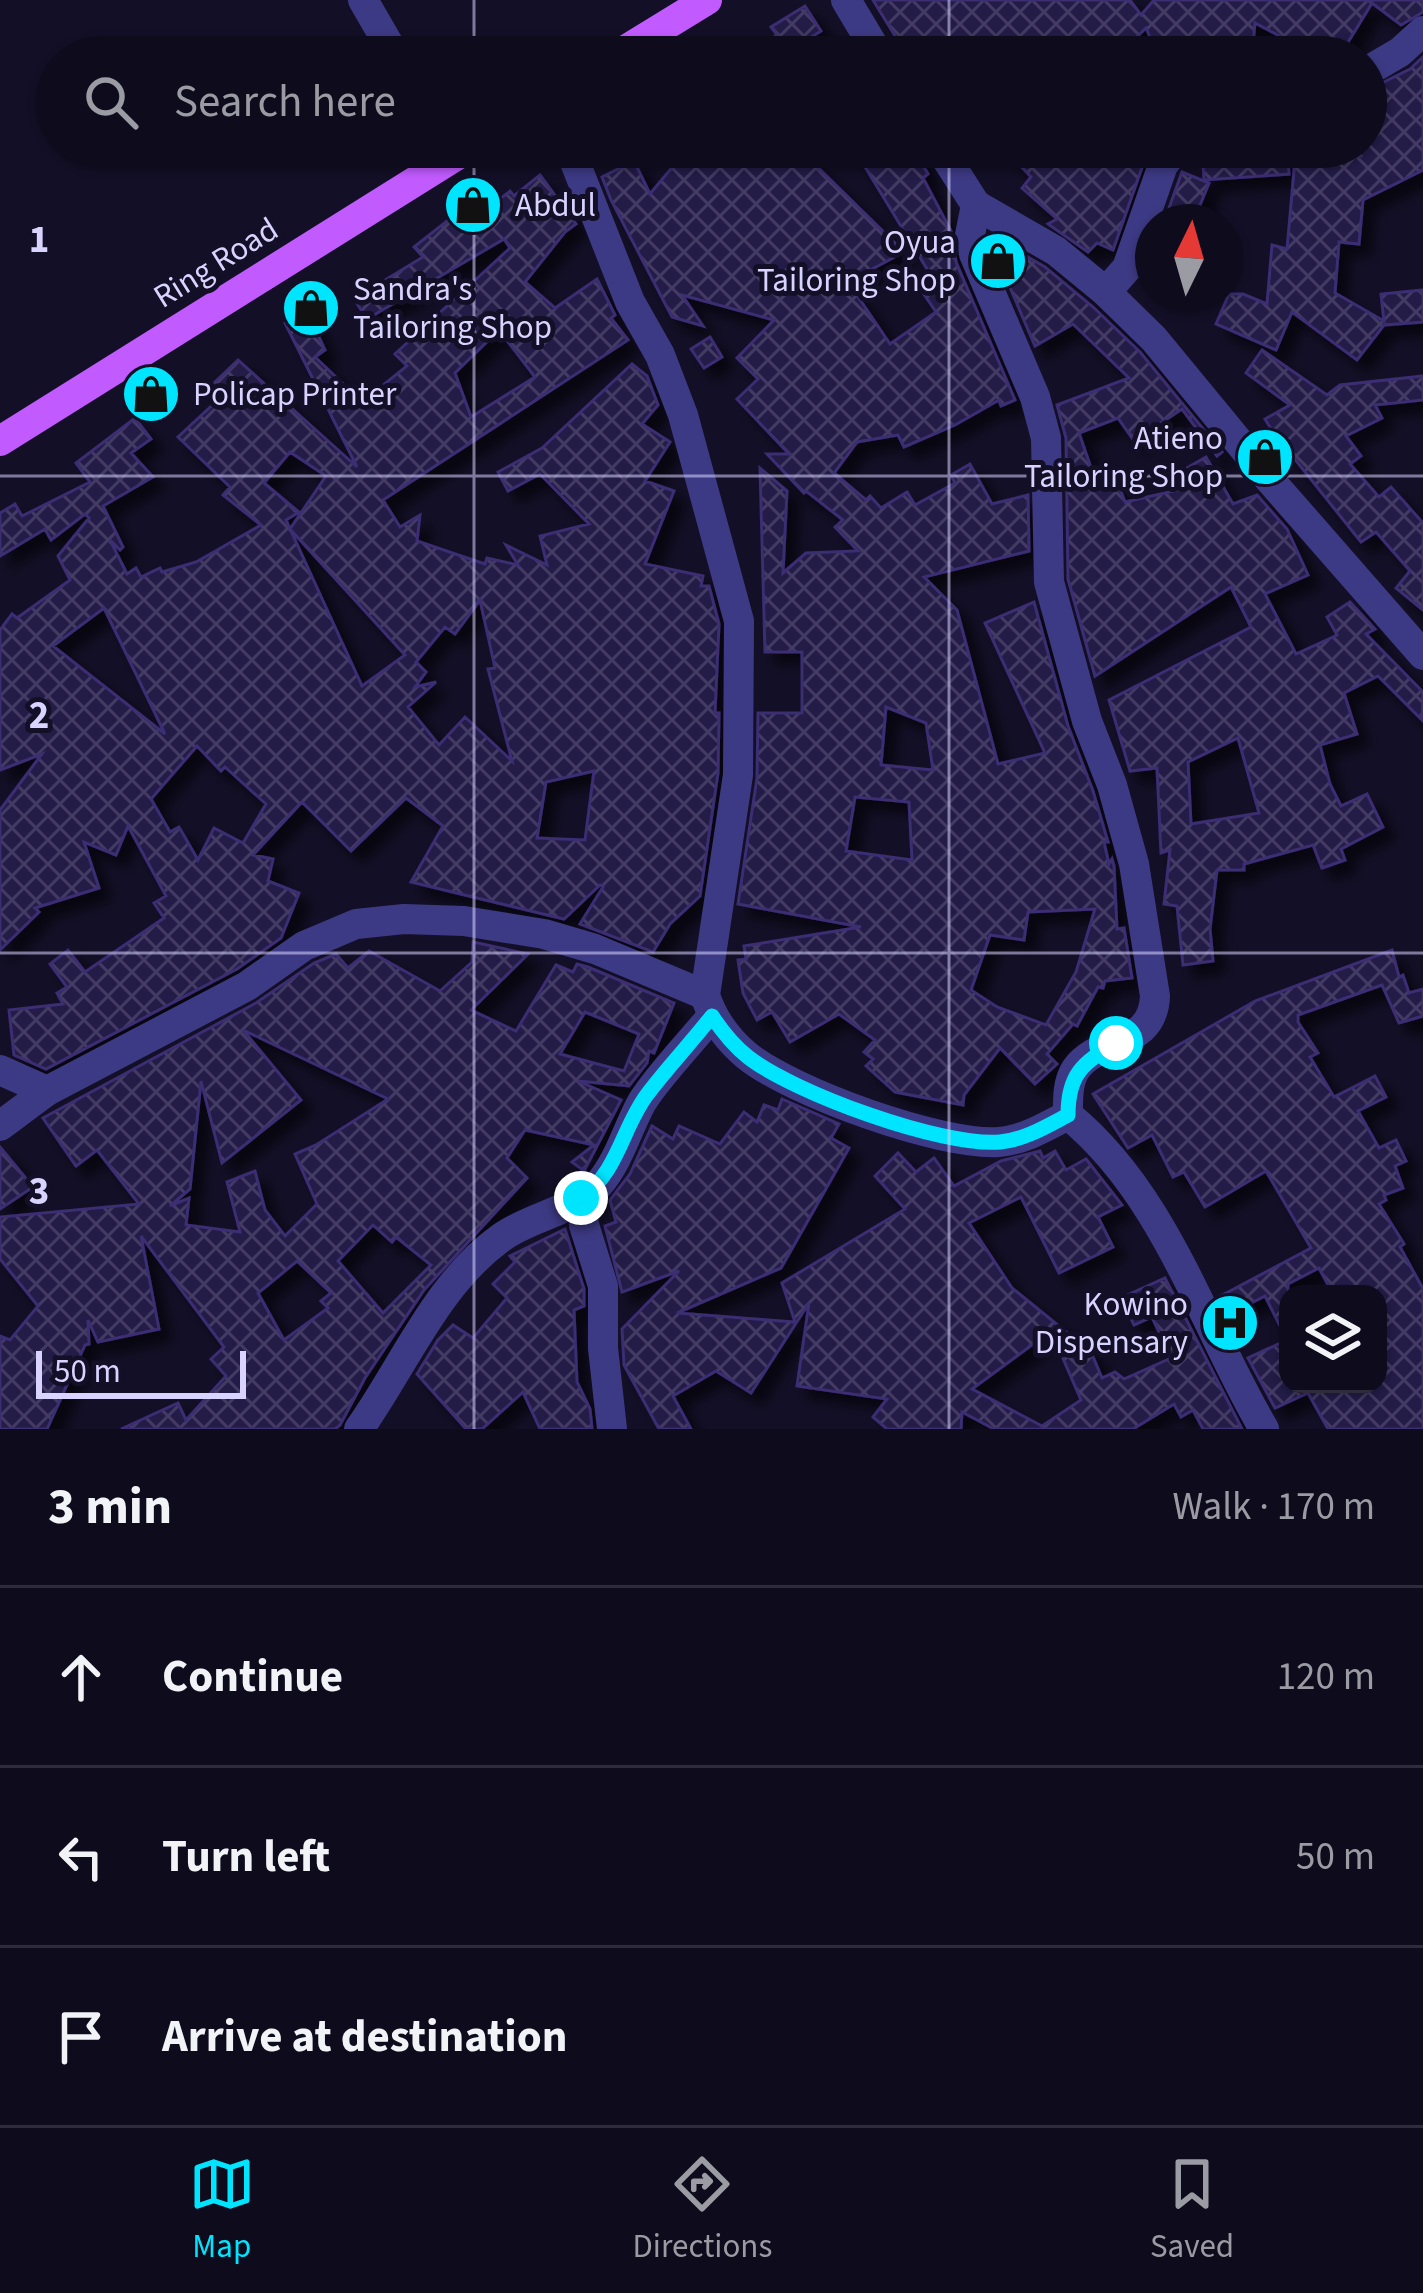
<!DOCTYPE html>
<html lang="en">
<head>
<meta charset="utf-8">
<style>
  :root { --surface:#0e0b1c; --page:#1c1929; --text:#f1f3f6; --muted:#9b9ba3; --line:#2e2b3b; --accent:#00e5ff }
  body { margin:0; font-family:"Source Sans 3",sans-serif; background:var(--page); color:var(--text) }
  .controls { position:absolute; right:36px; bottom:36px; display:grid; overflow:hidden; border-radius:24px; box-shadow:0 3px 9px #0004 }
  .controls button { width:108px; height:108px; display:grid; place-items:center; padding:0; border:0; border-bottom:3px solid var(--line); background:var(--surface); color:var(--text); font:60px sans-serif }
  .compass { position:absolute; left:1135px; top:204px; width:108px; height:108px; border-radius:50%; background:var(--surface); box-shadow:0 3px 9px #0004; rotate:5deg }
  .scale { position:absolute; left:36px; bottom:30px; width:210px; box-sizing:border-box; padding-left:12px; border:6px solid #d9d4ff; border-top:0; font-size:33px; line-height:42px; white-space:nowrap; color:#d9d4ff; -webkit-text-stroke:9px #130f26; paint-order:stroke }
  .stop { position:absolute; width:36px; height:36px; margin:-27px; border:9px solid #00e5ff; border-radius:50%; background:#fff }
  .stop.end { background:#00e5ff; border-color:#fff; box-shadow:0 3px 12px #0008 }
  .list { margin:0; padding:0; list-style:none }
  h2 { display:flex; justify-content:space-between; align-items:center; height:156px; margin:0; padding:0 48px; font-size:51px }
  h2 small { font-size:39px; font-weight:400; color:var(--muted) }
  .list li { display:grid; grid-template-columns:78px 1fr auto; gap:36px; align-items:center; box-sizing:border-box; height:180px; padding:0 48px; border-top:3px solid var(--line) }
  .list b { display:block; font-size:45px; white-space:nowrap }
  .list em { font-size:39px; font-style:normal; color:var(--muted) }
  .icon { flex:none; width:66px; height:66px; fill:none; stroke:currentColor; stroke-width:2; stroke-linecap:round; stroke-linejoin:round }
  .map { position:relative; flex:none; width:1423px; height:1429px; overflow:hidden }
  .search { position:absolute; background:var(--surface); box-shadow:0 3px 9px #0004; left:36px; right:36px; top:36px; height:132px; display:flex; align-items:center; gap:30px; box-sizing:border-box; padding:0 42px; border-radius:66px; color:var(--muted); font-size:45px }
  .sheet { height:696px; background:var(--surface) }
  nav { display:flex; justify-content:space-around; align-items:center; box-sizing:border-box; height:168px; border-top:3px solid var(--line); background:var(--surface); font-size:33px; color:var(--muted) }
  nav a { display:grid; justify-items:center; gap:6px }
  nav .on { color:var(--accent) }
  .map>svg:first-child { display:block }
</style>
</head>
<body>
<div class="map">
<svg width="1423" height="1429" viewBox="0 0 1423 1429">
  <defs>
    <pattern id="building-cross-hatch" width="8" height="8" patternUnits="userSpaceOnUse" patternTransform="scale(3)"><rect width="8" height="8" fill="#241b47"/><path d="M0 0l8 8M0 8l8-8" fill="none" stroke="#433b63"/></pattern>
    <filter id="shadow"><feDropShadow dx="11" dy="11" stdDeviation="6" flood-color="#0009"/></filter>
  </defs>
  <rect width="100%" height="100%" fill="#130f26"/>
  <g fill="url(#building-cross-hatch)" stroke="#3b2d73" stroke-width="3" fill-rule="evenodd" filter="url(#shadow)">
    <polygon points="873,0 1130,0 1141,15 1154,0 1423,0 1423,12 1401,25 1372,3 1339,57 1319,57 1255,23 1252,54 1218,50 1218,57 1159,57 1146,28 1116,57 908,57"/>
    <polygon points="805,6 821,31 803,42 834,57 741,57 777,35 771,27"/>
    <polygon points="1423,57 1423,170 1363,200 1359,244 1339,242 1335,293 1384,321 1381,294 1423,290 1423,322 1384,325 1357,360 1292,312 1276,350 1216,324 1229,294 1243,294 1267,304 1272,245 1287,249 1295,160 1361,156 1355,147 1366,147 1366,91 1410,69"/>
    <path d="M689 147H797L904 252 848 282 890 344 936 312 917 284 930 274 853 147H912L928 174 923 178 951 231 956 262 1015 400 1001 406 999 400 955 425 904 447 898 435 857 442 834 473 866 500 870 496 881 508 907 492 915 505 955 483 951 475 970 464 992 504 1028 495 1029 551 924 577 957 610 998 764 1045 753 985 623 1034 602 1068 726 1093 791 1108 842H1104L1109 864 1112 859 1114 866 1117 929 1124 928 1132 978 1105 981 1103 988 1098 987 1077 1026 1073 1024 1047 1054 1057 1064 1035 1084 1000 1048 964 1095 963 1105 895 1092 866 1066 873 1059 864 1052 875 1040 839 1014 790 1042 772 1012 757 1020 743 993 738 960 746 959 744 946 861 927 738 904 757 778 758 713H802V652H765L760 468 787 491 783 573 806 553 858 551 835 527 843 520 806 491 804 493 767 454H789L737 399 758 379 737 358 774 320 682 295 703 326 672 317 611 200 602 177 634 161 650 194ZM886 707 926 723 933 770 881 765ZM855 797 909 802 912 860 846 851ZM1095 909 1076 972 1046 1025 997 1007 971 990 990 935 1024 940 1028 912Z"/>
    <polygon points="1003,147 1152,147 1145,159 1113,250 1097,243 1088,252 1048,224 1057,219 1022,188 1031,177"/>
    <polygon points="1202,147 1287,147 1289,174 1204,180"/>
    <polygon points="1182,172 1209,183 1193,222 1164,222"/>
    <path d="M540 175 576 224 565 232 525 282 555 308 597 279 615 315 611 318 628 340 383 500 400 527 420 515 417 541 485 564 487 558 518 565 506 545 547 565 540 536 589 524 540 474 508 491 498 472 542 448 632 364 647 376 658 405 642 424 670 442 645 481 674 491 645 564 703 576 701 586H709L719 624 715 713H719L718 773 700 896 670 924 653 952 580 924 603 887 600 885 564 919 411 882 443 826 406 798 351 851 302 802 253 855 273 859 268 881 299 893 281 938 237 969 46 1069 14 1055 9 1010 63 1004 57 993 67 987 50 964 68 950 85 972 164 918 154 903 166 896 128 826 116 855 84 842 99 888 35 908 39 912 0 950V810L42 754 0 770V630L12 614 17 618 70 580 58 556 89 518 85 514 51 540 45 529 0 556V513L15 504 22 516 90 482 76 463 135 418 151 439 131 453 153 477 103 506 123 547 120 550 110 540 127 574 136 568 141 577 160 568 162 572 196 562 261 525 223 495 230 487 178 437 221 397 212 385 238 360 357 467 285 323 307 311 325 350 315 357 362 402 407 366 395 354 510 248 504 239 367 319 354 299 423 257 414 247 466 206 476 218 510 191 514 196ZM499 330 535 377 471 417 455 373ZM290 452 326 476 290 529 405 655 362 686 286 520 299 512 264 483ZM480 600 495 668 488 669 512 761 465 717 439 745 408 707 436 682 415 687 426 672 416 662 445 627 455 634ZM104 608 165 734 53 646ZM197 746 221 771 225 767 266 804 243 843 214 828 198 860 179 827 170 832 151 799ZM594 771 585 840 537 838 546 782Z"/>
    <path d="M1005 244 1045 267 1093 307 1140 352 1222 452 1217 456 1182 409 1134 441 1118 418 1079 433 1098 488 1117 481 1125 502 1187 488 1178 473 1206 457 1233 504 1257 495 1287 529 1308 575 1265 594 1296 654 1337 635 1327 617 1350 602 1375 629 1366 634 1423 692 1422 720 1378 676 1344 693 1357 734 1320 745 1330 784 1341 806 1367 794 1383 827 1341 849 1345 860 1322 868 1313 845 1244 864V870H1217L1210 929 1213 961 1183 965 1177 906 1164 904 1170 850 1161 853 1157 768 1130 771 1109 700 1251 627 1231 587 1095 676 1068 579 1066 438 1057 405 1129 378 1073 324 1035 346 994 250ZM1238 738 1259 813 1191 824 1188 762Z"/>
    <polygon points="710,337 722,357 704,368 691,349"/>
    <polygon points="1262,350 1327,395 1340,385 1423,376 1423,400 1375,405 1382,418 1346,436 1361,456 1350,464 1379,497 1391,487 1423,523 1423,610 1396,588 1410,571 1376,532 1361,542 1273,432 1265,419 1290,405 1246,373"/>
    <path d="M473 942 528 954 471 1010 516 1031 556 965 573 972 577 964 588 967 674 1003 654 1053 649 1051 647 1063 629 1086 578 1081 621 1100 584 1171 572 1162 594 1145 525 1130 507 1158 527 1178 424 1290 365 1378 340 1425 335 1429H121L178 1403 186 1420 226 1376 211 1359 224 1347 141 1236 159 1329 98 1342 88 1320 89 1344 85 1345 47 1429H0V1336L10 1340 38 1306 0 1259V1217L139 1204 97 1150 76 1166 43 1118 256 1003 314 963 336 954 348 968 369 951 440 991 472 962ZM585 1012 639 1034 624 1071 560 1054ZM243 1030 388 1099 316 1145 295 1154 317 1204 285 1236 265 1210 255 1171 227 1182 240 1232 186 1225 189 1198 170 1206 190 1189 201 1081 222 1163 301 1100ZM373 1225 392 1242 396 1237 431 1265 383 1313 338 1261ZM297 1261 331 1293 321 1301 328 1308 284 1340 258 1293Z"/>
    <path d="M1392 950 1399 977 1403 975 1409 993 1423 989V1016L1399 1023 1382 985 1298 1015V1022L1318 1053 1310 1057 1334 1097 1375 1076 1386 1097 1358 1111 1379 1148 1396 1140 1406 1161 1395 1166 1403 1188 1384 1195 1386 1200 1379 1204 1404 1244 1400 1247 1423 1289V1429H1328L1308 1393 1275 1408 1248 1358 1287 1340 1265 1296 1228 1315 1219 1297 1311 1248 1266 1171 1205 1207 1184 1172 1173 1177 1152 1135 1128 1148 1093 1094 1255 1001ZM1319 1268 1333 1294H1378V1384H1288V1284Z"/>
    <path d="M782 1099 839 1124 831 1138 849 1148 781 1268 677 1313 795 1322 782 1283 905 1209 875 1176 898 1153 916 1172 934 1158 954 1186 1001 1161 1040 1151 1043 1158 1055 1151 1066 1170 1086 1159 1122 1205 1098 1217 1113 1247 1059 1273 1021 1197 969 1223 1012 1288 1091 1352 1102 1378 1115 1372 1124 1379 1171 1358 1152 1317 1134 1325 1121 1298 1165 1278 1242 1429H1203L1193 1410 1181 1417 1174 1404 1133 1429H994L962 1412 961 1429H887L873 1417 887 1399 797 1386 809 1303 751 1393 716 1371 673 1396 691 1429H659L624 1365 622 1329 679 1271 622 1292 605 1226 616 1222 610 1200 630 1174 652 1126 673 1139 679 1126 720 1144 744 1112 757 1122 764 1105 778 1110ZM1051 1331 1081 1400 1042 1426 972 1389Z"/>
    <polygon points="0,1147 33,1187 0,1209"/>
    <polygon points="565,1229 584,1289 584,1306 574,1310 577,1382 590,1409 592,1429 540,1429 523,1392 482,1429 466,1429 417,1374 438,1340 453,1325 473,1338 507,1298 493,1284 515,1262 510,1256"/>
  </g>
  <g fill="none" stroke-linecap="round" stroke-linejoin="round">
    <g stroke="#3d3a85" stroke-width="30">
      <polyline points="363,0 396,57"/>
      <polyline points="846,0 880,57"/>
      <polyline points="1366,72 1400,52 1423,31"/>
      <path d="M569 147 630 302 660 355 683 415 739 621 738 775 705 995C713 1020 726 1038 746 1055 791 1092 941 1146 999 1142 1024 1140 1047 1126 1068 1115"/>
      <path d="M939 147 976 205 970 235 974 254 1035 397 1046 438 1049 582 1087 721 1112 785 1134 864 1155 996C1153 1048 1100 1036 1076 1069 1067 1082 1068 1101 1068 1115 1166 1195 1202 1324 1264 1429"/>
      <polyline points="976,205 1056,251 1106,292 1154,339 1270,480 1423,655"/>
      <polyline points="1106,292 1127,268 1163,165 1177,147"/>
      <polyline points="0,1070 47,1091"/>
      <polyline points="0,1126 47,1091 247,986 304,946 356,924 404,919 464,921 544,934 595,949 705,995"/>
      <polyline points="581,1198 584,1225 603,1286 603,1348 612,1429"/>
      <path d="M359 1429C404 1366 436 1284 502 1237 531 1216 575 1211 599 1184 620 1159 627 1129 642 1102 657 1077 692 1041 712 1016"/>
    </g>
    <g stroke="#c25bff" stroke-width="30">
      <polyline points="614,57 707,0"/>
      <polyline points="0,441 470,147"/>
    </g>
  </g>
  <g fill="none" stroke-linecap="round" stroke-linejoin="round">
    <path stroke="#00e5ff" stroke-width="15" d="M581 1198C618 1172 621 1131 646 1096 666 1069 691 1043 712 1016 722 1031 734 1046 748 1057 794 1093 942 1147 1000 1142 1024 1140 1047 1126 1068 1115 1068 1075 1082 1063 1116 1043"/>
  </g>
  <path fill="none" stroke="#d9d4ff" stroke-width="3" stroke-opacity="0.55" d="M474 0V57M949 0V57M474 147V1429M949 147V1429M0 476H1423M0 953H1423"/>
  <defs>
    <g id="shop-disc" transform="scale(3)"><circle r="9.5" fill="#00e5ff" stroke="#130f26"/><path d="M-5-2.5h2.3a2.7 3.5 0 0 1 5.4 0H5L5.5 6h-11ZM-1.5-2.5h3a1.5 2.3 0 0 0-3 0Z" fill="#111"/></g>
    <g id="hospital-disc" transform="scale(3)"><circle r="9.5" fill="#00e5ff" stroke="#130f26"/><path d="M-5-5h3v3.5h4V-5h3V5h-3V1.5h-4V5h-3Z" fill="#111"/></g>
  </defs>
  <g fill-rule="evenodd">
    <use href="#shop-disc" x="473" y="205"/>
    <use href="#shop-disc" x="998" y="261"/>
    <use href="#shop-disc" x="311" y="308"/>
    <use href="#shop-disc" x="151" y="394"/>
    <use href="#shop-disc" x="1265" y="457"/>
    <use href="#hospital-disc" x="1230" y="1323"/>
  </g>
  <g text-anchor="middle" dominant-baseline="central" stroke-width="10" stroke-linejoin="round" paint-order="stroke">
    <g font-size="33" fill="#d9d4ff" stroke="#130f26" text-anchor="start">
      <text x="515" y="205">Abdul</text>
      <text x="956" y="242" text-anchor="end">Oyua<tspan x="956" dy="38">Tailoring Shop</tspan></text>
      <text x="353" y="289">Sandra's<tspan x="353" dy="38">Tailoring Shop</tspan></text>
      <text x="193" y="394">Policap Printer</text>
      <text x="1223" y="438" text-anchor="end">Atieno<tspan x="1223" dy="38">Tailoring Shop</tspan></text>
      <text x="1188" y="1304" text-anchor="end">Kowino<tspan x="1188" dy="38">Dispensary</tspan></text>
    </g>
    <g font-size="33" fill="#d9d4ff" stroke="#130f26">
      <text transform="translate(216 263) rotate(-32)">Ring Road</text>
    </g>
  </g>
  <g font-size="39" text-anchor="middle" font-weight="bold" fill="#d9d4ff" stroke="#130f26" stroke-width="10" stroke-linejoin="round" paint-order="stroke">
    <text x="39" y="252">1</text>
    <text x="39" y="728">2</text>
    <text x="39" y="1204">3</text>
  </g>
</svg>
<div class="controls">
<button><svg class="icon" aria-label="layers" viewBox="0 0 24 24"><path d="M12 4l9 5-9 5-9-5zM3 14l9 5 9-5"/></svg></button>
</div>
<svg class="compass" viewBox="-18 -18 36 36"><path d="M0-13l5 13h-10z" fill="#e53935"/><path d="M0 13l5-13h-10z" fill="#9b9ba3"/></svg>
<div class="scale">50 m</div>
<div class="stop" style="left:1116px;top:1043px"></div>
<div class="stop end" style="left:581px;top:1198px"></div>
<div class="search"><svg class="icon" aria-label="search" viewBox="0 0 24 24"><circle cx="10" cy="10" r="6"/><path d="M15 15l6 6"/></svg>Search here</div>
</div>
<section class="sheet">
<h2>3 min<small>Walk · 170 m</small></h2>
<ul class="list">
<li><svg class="icon" aria-label="ahead" viewBox="0 0 24 24"><path d="M12 20V5M6 11l6-6 6 6"/></svg><div><b>Continue</b></div><em>120 m</em></li>
<li><svg class="icon" aria-label="left" viewBox="0 0 24 24"><path d="M17 20v-9H6M10 6l-5 5 5 5"/></svg><div><b>Turn left</b></div><em>50 m</em></li>
<li><svg class="icon" aria-label="arrive" viewBox="0 0 24 24"><path d="M6 21V4h12l-3 4 3 4H6"/></svg><div><b>Arrive at destination</b></div></li>
</ul>
</section>
<nav>
<a class="on"><svg class="icon" aria-label="map" viewBox="0 0 24 24"><path d="M3 6l6-2 6 2 6-2v14l-6 2-6-2-6 2zM9 4v14M15 6v14"/></svg>Map</a>
<a><svg class="icon" aria-label="directions" viewBox="0 0 24 24"><path d="M12 3l9 9-9 9-9-9zM9 14v-3h6M13 9l2 2-2 2"/></svg>Directions</a>
<a><svg class="icon" aria-label="saved" viewBox="0 0 24 24"><path d="M7 4h10v16l-5-4-5 4z"/></svg>Saved</a>
</nav>
</body>
</html>
